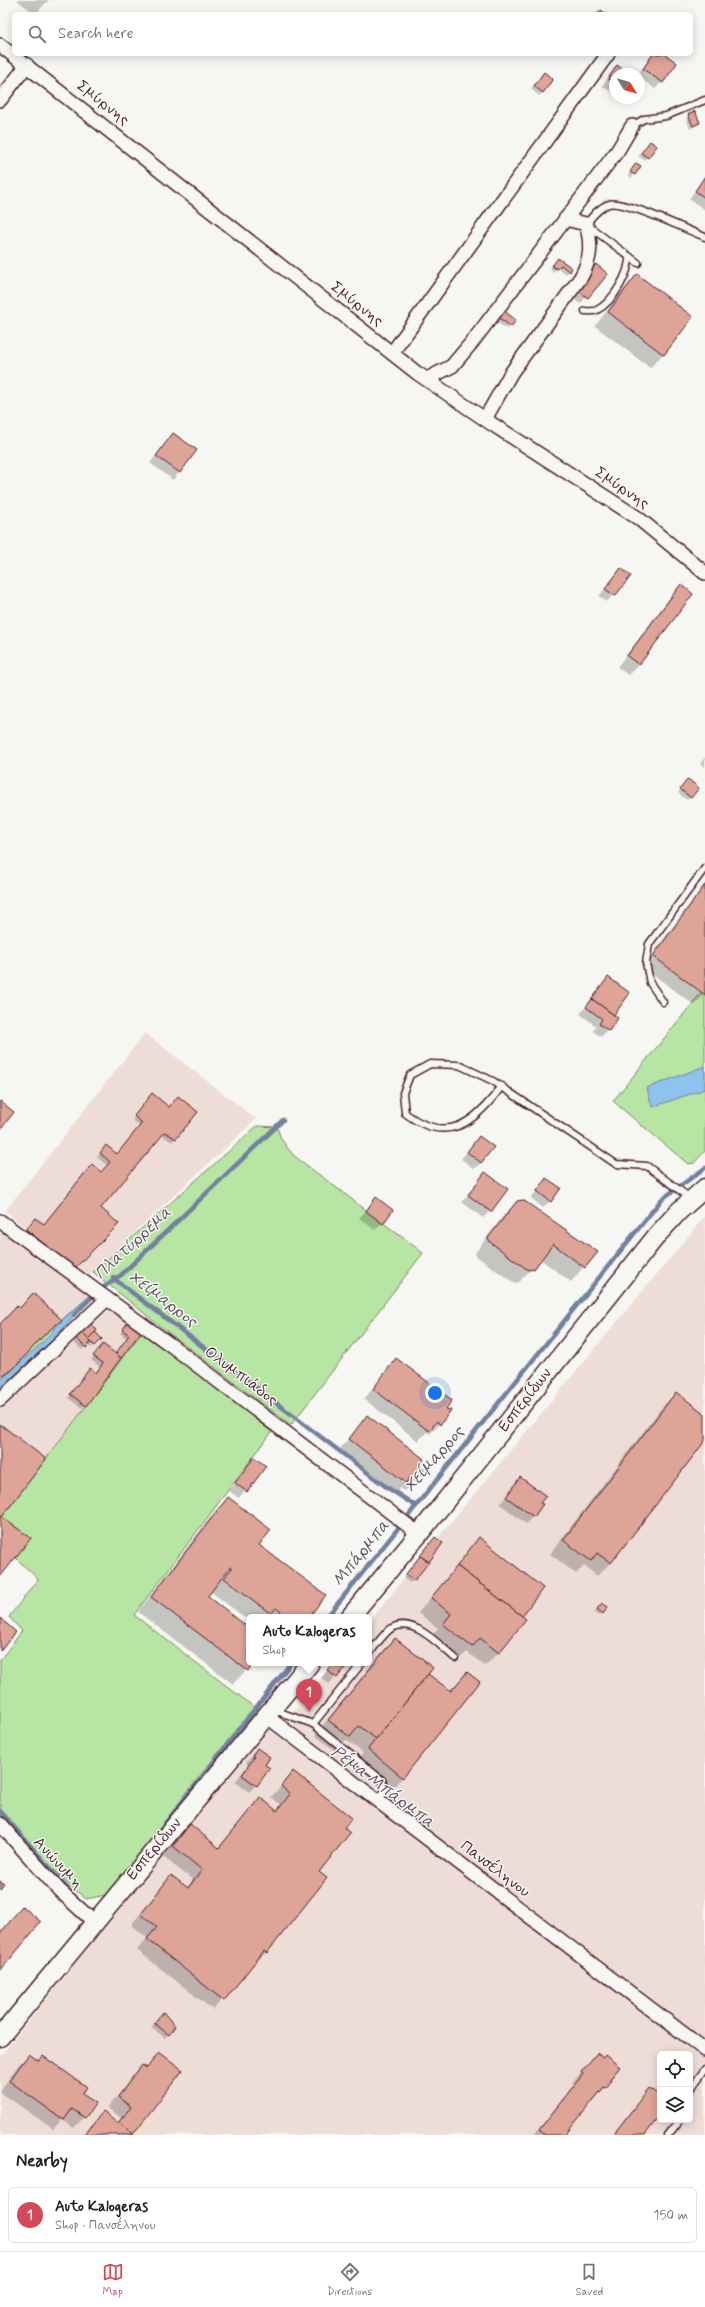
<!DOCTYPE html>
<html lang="en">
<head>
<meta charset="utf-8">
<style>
  :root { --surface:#fff; --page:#f2f2f2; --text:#222; --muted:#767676; --line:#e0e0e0; --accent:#d1495b }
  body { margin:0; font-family:Mynerve,sans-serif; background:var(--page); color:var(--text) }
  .controls { position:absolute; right:12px; bottom:12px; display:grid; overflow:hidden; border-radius:6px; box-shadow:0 2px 10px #0003 }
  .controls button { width:36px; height:36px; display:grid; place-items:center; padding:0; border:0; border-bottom:1px solid var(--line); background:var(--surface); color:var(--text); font:20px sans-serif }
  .compass { position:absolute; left:609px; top:68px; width:36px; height:36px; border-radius:50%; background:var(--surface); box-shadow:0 2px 10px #0003; rotate:127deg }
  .you { position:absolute; left:435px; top:1393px; width:14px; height:14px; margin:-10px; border:3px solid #fff; border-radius:50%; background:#1a73e8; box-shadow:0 0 0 6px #1a73e833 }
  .badge { display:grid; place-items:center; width:26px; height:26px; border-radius:50%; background:var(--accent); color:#fff; font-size:13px; font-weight:700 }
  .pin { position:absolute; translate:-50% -33px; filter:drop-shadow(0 1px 2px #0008) }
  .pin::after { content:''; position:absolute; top:21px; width:14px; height:12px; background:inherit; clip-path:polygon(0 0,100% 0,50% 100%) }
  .popup { position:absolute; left:246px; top:1614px; width:126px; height:52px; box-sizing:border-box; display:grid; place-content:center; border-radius:6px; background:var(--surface); filter:drop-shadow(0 1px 3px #0005); font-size:13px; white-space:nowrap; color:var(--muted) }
  .popup b { font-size:15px; color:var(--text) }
  .popup::after { content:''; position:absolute; left:50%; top:100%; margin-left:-8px; border:8px solid transparent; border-top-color:var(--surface) }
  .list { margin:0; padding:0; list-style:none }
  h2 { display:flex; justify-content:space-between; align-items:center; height:52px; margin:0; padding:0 16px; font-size:17px }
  h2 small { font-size:13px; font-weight:400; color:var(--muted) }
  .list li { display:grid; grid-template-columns:26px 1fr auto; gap:12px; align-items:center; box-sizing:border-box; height:56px; margin:0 8px 8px; padding:0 8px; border:1px solid var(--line); border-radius:6px }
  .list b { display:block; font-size:15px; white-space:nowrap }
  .list p { margin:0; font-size:13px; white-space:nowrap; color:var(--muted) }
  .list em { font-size:13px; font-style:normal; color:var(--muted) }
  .icon { flex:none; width:22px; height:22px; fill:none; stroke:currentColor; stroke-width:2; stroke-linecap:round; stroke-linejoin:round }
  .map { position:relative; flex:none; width:705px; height:2135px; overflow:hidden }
  .search { position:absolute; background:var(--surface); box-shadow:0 2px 10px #0003; left:12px; right:12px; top:12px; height:44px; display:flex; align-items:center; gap:10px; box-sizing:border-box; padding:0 14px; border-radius:6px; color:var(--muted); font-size:15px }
  .sheet { height:116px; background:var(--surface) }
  nav { display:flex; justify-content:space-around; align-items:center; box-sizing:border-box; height:56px; border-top:1px solid var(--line); background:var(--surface); font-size:11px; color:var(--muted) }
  nav a { display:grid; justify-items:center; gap:2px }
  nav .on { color:var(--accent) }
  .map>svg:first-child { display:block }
</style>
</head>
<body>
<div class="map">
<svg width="705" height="2135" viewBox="0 0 705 2135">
  <rect width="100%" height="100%" fill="#f6f6f2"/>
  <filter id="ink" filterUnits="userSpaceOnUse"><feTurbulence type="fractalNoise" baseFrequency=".025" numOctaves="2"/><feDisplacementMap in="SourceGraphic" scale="8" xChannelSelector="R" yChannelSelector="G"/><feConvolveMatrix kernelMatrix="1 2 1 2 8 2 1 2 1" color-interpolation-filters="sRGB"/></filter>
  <g filter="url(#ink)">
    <g fill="#eeddd7" fill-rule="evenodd">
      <polygon points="145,1033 256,1119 87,1277 5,1211"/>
      <path d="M705 1216V2135H0V2056L273 1721 281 1727 334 1663H369V1621ZM660 2054H690V2120H660Z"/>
      <polygon points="0,1231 91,1295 46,1333 12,1370 0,1378"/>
      <polygon points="111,1310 142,1332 2,1517 0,1516 0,1409 97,1316"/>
    </g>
    <g fill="#b7e5a4" stroke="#808268">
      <polygon points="705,988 705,1151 694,1163 688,1164 643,1126 641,1127 641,1125 613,1101"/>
      <polygon points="257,1126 277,1127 281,1139 293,1155 423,1253 291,1425 160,1326 93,1272"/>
      <polygon points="91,1295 92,1296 29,1367 0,1390 0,1378 12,1370 46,1333"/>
      <polygon points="142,1332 272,1432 134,1615 258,1710 106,1895 86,1899 68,1884 0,1812 0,1660 22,1631 9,1617 38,1579 15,1557 30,1538 2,1517"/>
    </g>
    <g fill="#8fc2ec" stroke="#73819f">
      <polygon points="705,1066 705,1089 652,1107 647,1088"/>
      <polygon points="91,1295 57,1336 0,1388 0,1381 44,1341 62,1320"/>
    </g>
    <g fill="#0003">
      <polygon points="17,0 49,0 35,14"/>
      <polygon points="653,54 663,54 662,82 655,89 639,77 638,74"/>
      <polygon points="618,67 628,74 615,74 615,94 602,86"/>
      <polygon points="541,76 543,92 539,96 531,89"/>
      <polygon points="689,115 699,123 690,129 686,118"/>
      <polygon points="650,142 656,146 644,160 638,156"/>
      <polygon points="633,167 640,167 631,178 628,175"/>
      <polygon points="705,176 705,210 689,199"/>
      <polygon points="555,262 571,268 566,274 557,268 554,272 550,269"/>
      <polygon points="606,274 580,304 570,296"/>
      <polygon points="637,275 663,354 650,368 595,326 624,289"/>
      <polygon points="500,315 510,326 507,329 495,321"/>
      <polygon points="173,434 196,451 173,480 150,463"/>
      <polygon points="621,569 629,576 607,602 599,596"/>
      <polygon points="681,586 692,594 638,665 628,675 617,667 671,596"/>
      <polygon points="705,757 705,768 700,764"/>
      <polygon points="685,784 691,797 687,800 678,793"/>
      <polygon points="705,883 705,994 694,1005 643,967"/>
      <polygon points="608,978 628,994 613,1015 617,1018 601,1037 593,1031 596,1026 580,1014"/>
      <polygon points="152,1094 169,1108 196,1112 172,1142 162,1135 99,1208 70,1271 23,1233 32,1222 44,1226 101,1173 108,1166 97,1157 103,1150 116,1155 140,1127 132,1120"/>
      <polygon points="479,1137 481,1163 474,1169 461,1159"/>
      <polygon points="485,1173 490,1211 483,1218 462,1202"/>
      <polygon points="546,1179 550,1201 543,1208 531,1198"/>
      <polygon points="376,1199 382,1223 375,1230 359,1218"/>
      <polygon points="517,1202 596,1252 571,1282 540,1259 519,1282 514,1283 476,1256 475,1253 503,1216"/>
      <polygon points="90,1324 101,1338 91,1348 87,1344 82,1350 73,1342"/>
      <polygon points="125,1327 139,1332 82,1408 68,1398 87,1373 95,1373 100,1367 91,1360 100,1348 115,1354 127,1339 120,1333"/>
      <polygon points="396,1360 444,1410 440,1423 430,1434 427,1432 418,1441 364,1399"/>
      <polygon points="676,1393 705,1416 705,1439 610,1563 597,1576 584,1566 576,1574 550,1554 662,1407"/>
      <polygon points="367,1417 422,1471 404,1491 400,1488 395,1493 339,1450"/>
      <polygon points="255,1458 265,1466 239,1498 229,1491"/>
      <polygon points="520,1479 542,1505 526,1524 500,1504"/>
      <polygon points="228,1498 308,1617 249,1617 249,1621 210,1591 206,1596 249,1629 249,1663 253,1663 233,1684 138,1612 214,1512"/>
      <polygon points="435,1538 413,1580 410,1583 403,1578"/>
      <polygon points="479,1539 520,1616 499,1652 485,1666 467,1652 458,1660 430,1638 438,1628 418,1613"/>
      <polygon points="599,1607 606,1607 599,1616 594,1613"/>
      <polygon points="395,1639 427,1674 449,1691 467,1673 403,1777 389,1791 355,1764 363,1753 346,1740 335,1751 315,1735 381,1653"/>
      <polygon points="333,1663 347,1663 329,1684 321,1678"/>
      <polygon points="257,1749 264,1765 256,1785 249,1792 235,1782 248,1765 246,1763"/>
      <polygon points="293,1773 343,1828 318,1872 325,1878 266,1952 256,1963 254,1961 213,2010 137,1950 147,1938 131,1925 171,1877 186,1888 193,1880 163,1857 190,1826 218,1848 260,1799 275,1811 281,1805 271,1797"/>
      <polygon points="22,1908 0,1970 0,1932"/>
      <polygon points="160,2017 174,2026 165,2038 151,2027"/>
      <polygon points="160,2054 131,2135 83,2135 103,2113 117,2123 121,2118 108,2108 132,2077 142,2066 146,2069"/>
      <polygon points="597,2054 619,2067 605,2087 564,2135 534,2135 574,2085 572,2083"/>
      <polygon points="29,2055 81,2094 84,2117 74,2128 62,2120 53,2129 0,2092 18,2065"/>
      <polygon points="649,2089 660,2097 660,2114 644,2135 612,2135"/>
    </g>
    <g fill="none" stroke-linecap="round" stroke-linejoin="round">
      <g stroke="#73819f" stroke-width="4.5">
        <polyline points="113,1278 385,1486 416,1506 662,1199 705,1168"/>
        <polyline points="74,1315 97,1292 121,1275 283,1120"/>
        <polyline points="327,1617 416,1506"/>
        <polyline points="0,1811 74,1896"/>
        <polyline points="164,1825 291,1663"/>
      </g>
    </g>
    <g fill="#dda497" stroke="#4a1f2b">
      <polygon points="601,10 606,14 597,14"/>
      <polygon points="653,54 665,54 677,63 663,83 643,69"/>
      <polygon points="617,65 630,74 615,74 615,83 608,79"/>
      <polygon points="544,72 553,79 543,93 534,86"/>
      <polygon points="695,111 700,123 693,126 688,114"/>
      <polygon points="650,141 657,146 648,158 641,153"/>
      <polygon points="636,163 641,166 635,175 630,172"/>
      <polygon points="705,176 705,198 695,191"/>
      <polygon points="558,258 572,268 570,272 561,265 557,269 552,266"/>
      <polygon points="596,264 608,274 588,298 576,289"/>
      <polygon points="637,274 693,317 664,355 608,312"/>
      <polygon points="503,310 516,320 511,327 498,317"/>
      <polygon points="173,433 197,450 180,473 156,456"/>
      <polygon points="621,568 631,576 615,596 605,589"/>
      <polygon points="681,584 693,594 639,665 627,656"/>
      <polygon points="688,779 699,788 691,798 680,789"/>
      <polygon points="705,885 705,995 653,956"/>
      <polygon points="608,977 630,993 614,1015 592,999"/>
      <polygon points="592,999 618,1018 609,1031 599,1024 602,1019 586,1007"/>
      <polygon points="152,1093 169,1107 178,1096 198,1112 176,1139 165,1132 101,1208 119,1224 74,1269 26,1229 35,1218 44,1224 92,1164 101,1172 110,1162 100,1153 106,1145 117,1154 142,1123 134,1116"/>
      <polygon points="0,1101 14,1112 0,1130"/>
      <polygon points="479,1136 494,1147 481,1163 467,1152"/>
      <polygon points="485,1172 508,1189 491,1212 468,1195"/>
      <polygon points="546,1178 561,1188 551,1202 537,1191"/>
      <polygon points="376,1197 393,1210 383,1224 366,1211"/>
      <polygon points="523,1200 598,1252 585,1268 553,1244 534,1269 528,1270 490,1242 488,1238 517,1201"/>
      <polygon points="33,1293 62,1320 46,1333 12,1370 0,1378 0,1324 17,1306 20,1308"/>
      <polygon points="128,1322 141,1332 121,1358 116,1353 129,1335 122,1330"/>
      <polygon points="90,1323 97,1330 88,1339 81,1332"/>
      <polygon points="81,1332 91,1342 86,1348 76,1338"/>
      <polygon points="95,1332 102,1339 95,1346 88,1339"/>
      <polygon points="103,1344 121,1358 86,1406 70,1394 90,1368 96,1373 103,1363 93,1356"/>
      <polygon points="396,1358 452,1400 446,1409 451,1410 440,1425 437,1421 429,1431 373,1389"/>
      <polygon points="676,1392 705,1414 705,1441 611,1563 597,1553 591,1561 563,1540"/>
      <polygon points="367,1415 424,1459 419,1466 424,1470 415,1481 410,1477 406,1483 349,1439"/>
      <polygon points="0,1424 46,1459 2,1517 0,1516"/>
      <polygon points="254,1457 266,1466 247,1492 235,1483"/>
      <polygon points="520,1477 546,1496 540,1503 543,1504 534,1517 506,1497"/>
      <polygon points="228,1497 271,1530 259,1545 326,1595 309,1617 287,1617 276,1608 271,1614 224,1578 232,1568 230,1567 208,1596 249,1628 249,1663 254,1663 248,1671 151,1597"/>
      <polygon points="0,1516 31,1538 0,1577"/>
      <polygon points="435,1537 443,1543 429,1562 420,1556"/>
      <polygon points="479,1537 543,1588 522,1616 457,1566"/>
      <polygon points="420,1556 429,1562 414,1581 406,1574"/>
      <polygon points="457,1566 526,1619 499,1653 480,1638 472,1647 443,1624 451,1614 431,1598"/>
      <polygon points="602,1603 608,1607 603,1614 597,1609"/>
      <polygon points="0,1618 16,1632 0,1651"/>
      <polygon points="395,1638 433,1668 376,1739 359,1726 350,1737 328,1720"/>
      <polygon points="333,1663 349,1663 337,1678 327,1670"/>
      <polygon points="467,1672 480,1682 403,1778 368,1749 428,1674 451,1691"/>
      <polygon points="257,1748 270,1757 265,1765 270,1768 257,1786 242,1775 254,1757 252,1756"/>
      <polygon points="293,1771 352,1818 344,1828 350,1833 319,1872 327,1878 267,1953 264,1951 224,2001 147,1939 157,1927 141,1914 171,1875 188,1888 202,1870 173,1846 190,1824 219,1848 260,1797 277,1811 290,1794 281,1786"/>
      <polygon points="0,1881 4,1884 0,1889"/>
      <polygon points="22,1906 41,1922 0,1971 0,1934"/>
      <polygon points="163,2012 175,2026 169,2035 154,2023"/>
      <polygon points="159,2052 183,2070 133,2134 118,2123 131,2107 118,2097 142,2065 147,2068"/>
      <polygon points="597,2053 603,2058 605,2055 620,2067 610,2079 612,2080 606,2088 604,2087 565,2135 545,2135 539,2130 583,2074 581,2072"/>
      <polygon points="29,2054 39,2061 43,2056 87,2087 82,2094 96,2103 85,2118 72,2109 64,2120 9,2081"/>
      <polygon points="649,2088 660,2096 660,2115 645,2135 613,2135"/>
      <polygon points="103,2111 133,2134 133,2135 85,2135"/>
    </g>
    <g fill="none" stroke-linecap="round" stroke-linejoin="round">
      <g stroke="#4a1f2b" stroke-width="9">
        <g id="lane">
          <polyline points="632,126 644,119 666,116 705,100"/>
          <path d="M638 263 586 224C592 217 599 207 609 204 623 199 687 230 705 237"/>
          <path d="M585 311C589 311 594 312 597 310 613 302 630 273 629 256"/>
          <polyline points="663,1002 650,983 646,963 649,944 705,868"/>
          <path d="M502 1086C474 1124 447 1145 405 1113L403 1093 410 1075 430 1064 459 1065 493 1081 616 1164 647 1166 690 1198"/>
          <path d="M369 1654C375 1646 382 1636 389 1630 411 1613 439 1645 455 1658"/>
          <polyline points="274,1710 313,1724 362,1663"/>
          <polyline points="313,1724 382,1780 385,1789 379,1802"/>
          <polyline points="690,2090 705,2069"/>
          <polyline points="668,2135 680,2120"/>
        </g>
      </g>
      <g stroke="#4a1f2b" stroke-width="16">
        <g id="street">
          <polyline points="0,45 417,373 492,424 638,518 705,573"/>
          <polyline points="0,100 27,65"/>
          <polyline points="392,353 608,54"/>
          <polyline points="427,379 452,366 473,341 618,150 632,126"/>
          <path d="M485 419 511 373 581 277C591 259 592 244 586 224L565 219"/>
          <polyline points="0,1221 172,1346 419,1534"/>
          <polyline points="0,1400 107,1299"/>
          <polyline points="265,1715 705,2050"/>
          <polyline points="0,1824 59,1890 94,1922"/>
        </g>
      </g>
      <g stroke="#4a1f2b" stroke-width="21">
        <g id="secondary">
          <polyline points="350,1617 419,1534 658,1234 679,1211 705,1188"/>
          <polyline points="0,2037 310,1663"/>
        </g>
      </g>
      <use href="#lane" stroke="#f6f6f2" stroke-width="6"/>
      <use href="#street" stroke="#f6f6f2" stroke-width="13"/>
      <use href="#secondary" stroke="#f6f6f2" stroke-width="18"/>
    </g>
  </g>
  <g text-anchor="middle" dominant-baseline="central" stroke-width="3" stroke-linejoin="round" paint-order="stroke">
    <g font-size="16" fill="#4a1f2b" stroke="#f6f6f2">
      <text transform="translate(103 103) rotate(38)">Σμύρνης</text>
      <text transform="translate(357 304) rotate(38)">Σμύρνης</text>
      <text transform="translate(622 488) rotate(34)">Σμύρνης</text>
      <text transform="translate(241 1376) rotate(37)">Ολυμπιάδος</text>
      <text transform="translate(525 1400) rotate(-52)">Εσπερίδων</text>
      <text transform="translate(154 1849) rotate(-50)">Εσπερίδων</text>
      <text transform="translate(58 1863) rotate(47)">Ανώνυμη</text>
      <text transform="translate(495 1869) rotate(37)">Πανσέληνου</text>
    </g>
    <g font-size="17" font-style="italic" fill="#5f5065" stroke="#f6f6f2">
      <text transform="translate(133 1243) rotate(-43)">Πλατύρρεμα</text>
      <text transform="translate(163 1299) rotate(37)">Χείμαρρος</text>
      <text transform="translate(434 1459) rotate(-49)">Χείμαρρος</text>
      <text transform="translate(361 1553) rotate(-51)">Μπάρμπα</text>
      <text transform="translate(383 1787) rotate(37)">Ρέμα Μπάρμπα</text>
    </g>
  </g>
</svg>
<div class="controls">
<button><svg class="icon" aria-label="locate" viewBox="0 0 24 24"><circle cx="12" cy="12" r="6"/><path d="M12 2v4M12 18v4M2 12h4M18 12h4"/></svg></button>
<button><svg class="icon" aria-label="layers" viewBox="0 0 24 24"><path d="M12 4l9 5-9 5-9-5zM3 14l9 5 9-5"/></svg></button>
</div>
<svg class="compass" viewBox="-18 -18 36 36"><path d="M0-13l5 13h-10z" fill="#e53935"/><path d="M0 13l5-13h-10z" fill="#767676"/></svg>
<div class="you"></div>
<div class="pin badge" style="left:309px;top:1712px">1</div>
<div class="popup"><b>Auto Kalogeras</b>Shop</div>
<div class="search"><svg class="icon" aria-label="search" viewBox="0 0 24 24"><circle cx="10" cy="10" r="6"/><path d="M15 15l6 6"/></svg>Search here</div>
</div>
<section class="sheet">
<h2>Nearby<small></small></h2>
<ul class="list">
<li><span class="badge">1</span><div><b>Auto Kalogeras</b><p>Shop · Πανσέληνου</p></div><em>150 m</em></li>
</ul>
</section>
<nav>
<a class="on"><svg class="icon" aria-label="map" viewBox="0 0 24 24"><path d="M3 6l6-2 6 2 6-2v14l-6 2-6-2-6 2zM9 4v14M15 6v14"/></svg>Map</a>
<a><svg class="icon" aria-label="directions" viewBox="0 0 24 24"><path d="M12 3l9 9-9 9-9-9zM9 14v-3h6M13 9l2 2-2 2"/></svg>Directions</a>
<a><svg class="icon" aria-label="saved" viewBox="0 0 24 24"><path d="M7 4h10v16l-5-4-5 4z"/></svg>Saved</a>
</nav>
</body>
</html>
